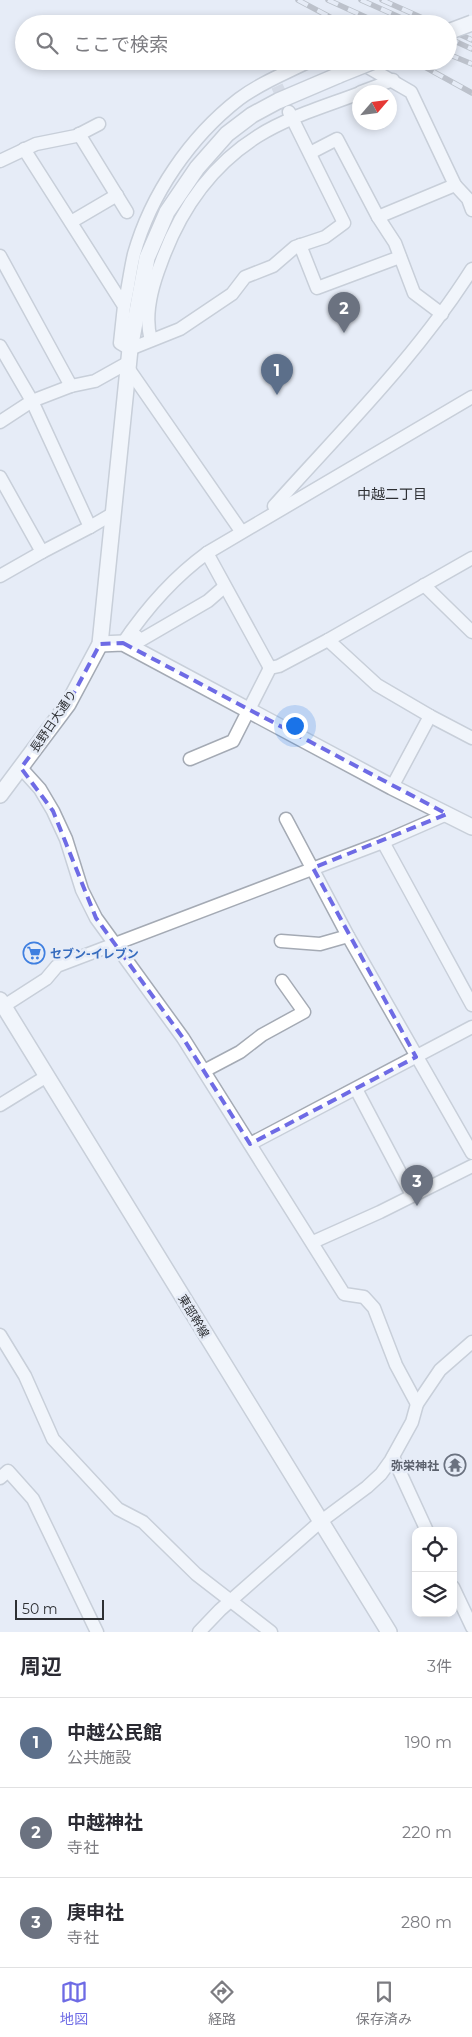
<!DOCTYPE html>
<html lang="ja">
<head>
<meta charset="utf-8">
<style>
  :root { --surface:#fff; --page:#f7f7f7; --text:#2b2b33; --muted:#7c7c81; --line:#e1e1e2; --accent:#6e6be5 }
  body { margin:0; font-family:Montserrat,"Noto Sans JP",sans-serif; background:var(--page); color:var(--text) }
  .controls { position:absolute; right:15px; bottom:15px; display:grid; overflow:hidden; border-radius:10px; box-shadow:0 2px 8px #0003 }
  .controls button { width:45px; height:45px; display:grid; place-items:center; padding:0; border:0; border-bottom:1px solid var(--line); background:var(--surface); color:var(--text); font:25px sans-serif }
  .compass { position:absolute; left:352px; top:85px; width:45px; height:45px; border-radius:50%; background:var(--surface); box-shadow:0 2px 8px #0003; rotate:62deg }
  .scale { position:absolute; left:15px; bottom:12px; width:89px; box-sizing:border-box; padding-left:5px; border:2px solid #2e3034; border-top:0; font-size:14px; line-height:18px; white-space:nowrap; color:#2e3034; -webkit-text-stroke:4px #e6ecf7; paint-order:stroke }
  .you { position:absolute; left:294px; top:725px; width:18px; height:18px; margin:-12px; border:4px solid #fff; border-radius:50%; background:#1a73e8; box-shadow:0 0 0 8px #1a73e833 }
  .badge { display:grid; place-items:center; width:32px; height:32px; border-radius:50%; background:var(--accent); color:#fff; font-size:16px; font-weight:700 }
  .pin { position:absolute; translate:-50% -41px; filter:drop-shadow(0 1px 2px #0008) }
  .pin::after { content:''; position:absolute; top:26px; width:18px; height:15px; background:inherit; clip-path:polygon(0 0,100% 0,50% 100%) }
  .list { margin:0; padding:0; list-style:none }
  h2 { display:flex; justify-content:space-between; align-items:center; height:65px; margin:0; padding:0 20px; font-size:21px }
  h2 small { font-size:16px; font-weight:400; color:var(--muted) }
  .list li { display:grid; grid-template-columns:32px 1fr auto; gap:15px; align-items:center; box-sizing:border-box; height:90px; padding:0 20px; border-top:1px solid var(--line) }
  .list b { display:block; font-size:19px; white-space:nowrap }
  .list p { margin:0; font-size:16px; white-space:nowrap; color:var(--muted) }
  .list em { font-size:16px; font-style:normal; color:var(--muted) }
  .icon { flex:none; width:28px; height:28px; fill:none; stroke:currentColor; stroke-width:2; stroke-linecap:round; stroke-linejoin:round }
  .map { position:relative; flex:none; width:472px; height:1632px; overflow:hidden }
  .search { position:absolute; background:var(--surface); box-shadow:0 2px 8px #0003; left:15px; right:15px; top:15px; height:55px; display:flex; align-items:center; gap:12px; box-sizing:border-box; padding:0 18px; border-radius:28px; color:var(--muted); font-size:19px }
  .sheet { height:335px; background:var(--surface) }
  nav { display:flex; justify-content:space-around; align-items:center; box-sizing:border-box; height:70px; border-top:1px solid var(--line); background:var(--surface); font-size:14px; color:var(--muted) }
  nav a { display:grid; justify-items:center; gap:2px }
  nav .on { color:var(--accent) }
  .map>svg:first-child { display:block }
</style>
</head>
<body>
<div class="map">
<svg width="472" height="1632" viewBox="0 0 472 1632">
  <rect width="100%" height="100%" fill="#e6ecf7"/>
  <g fill="none" stroke-linecap="round" stroke-linejoin="round">
    <polyline stroke="#c1c6d0" stroke-width="12" stroke-dasharray="12 6" stroke-linecap="butt" points="277,86 289,112"/>
    <g stroke="#a4aab4" stroke-width="15">
      <g id="minor">
        <polyline points="359,62 411,92 455,185 378,217"/>
        <polyline points="361,92 393,80"/>
        <polyline points="79,134 127,212"/>
        <polyline points="24,149 124,306 120,343 130,349 180,329 232,294 245,277 273,266 295,247 325,237 344,223 289,112"/>
        <polyline points="310,153 337,139 378,217 395,243 414,293 442,314"/>
        <polyline points="0,161 36,144 76,136 99,124"/>
        <polyline points="455,185 468,199 472,210"/>
        <polyline points="71,222 117,195"/>
        <polyline points="300,245 317,288 400,257"/>
        <polyline points="0,256 71,386"/>
        <path d="M124 306C128 289 130 271 134 254 151 194 190 137 239 99 260 83 286 73 310 61"/>
        <path d="M151 340C144 316 152 286 161 263 180 210 210 166 258 136 288 117 326 106 360 93"/>
        <polyline points="0,346 32,401 90,527 114,513"/>
        <polyline points="128,368 241,531"/>
        <polyline points="0,422 32,401 71,386 95,381 129,362"/>
        <polyline points="0,477 42,552 90,527"/>
        <path d="M274 506C343 429 417 356 472 269"/>
        <polyline points="207,553 270,668"/>
        <polyline points="0,576 42,552"/>
        <polyline points="424,585 472,632"/>
        <polyline points="131,632 141,640 208,601 224,587"/>
        <polyline points="328,640 377,685 430,716 472,738"/>
        <path d="M123 643C146 609 174 577 207 553L472 397"/>
        <polyline points="190,759 233,741 270,668 279,666 328,640 472,558"/>
        <polyline points="21,768 40,789 53,811 66,839 82,890 96,918 183,1038 344,1294 364,1297 374,1308 396,1365 417,1404"/>
        <polyline points="392,787 430,716"/>
        <polyline points="286,819 348,936 472,1153"/>
        <polyline points="383,842 472,1005"/>
        <polyline points="281,941 320,944 348,936"/>
        <polyline points="4,1006 46,979 57,966 383,842 447,814"/>
        <polyline points="204,1071 240,1052 262,1035 304,1012 282,981"/>
        <polyline points="356,1089 412,1195"/>
        <polyline points="0,1105 47,1076"/>
        <polyline points="250,1144 472,1027"/>
        <polyline points="313,1242 380,1212 472,1166"/>
        <polyline points="0,1335 25,1376 53,1439 118,1509 143,1522 196,1574 271,1632"/>
        <polyline points="393,1457 427,1531"/>
        <polyline points="0,1478 8,1471 33,1499 97,1632"/>
        <polyline points="453,1587 472,1627"/>
        <polyline points="199,1632 220,1610 320,1522 367,1487 381,1474 391,1460 412,1422 417,1404 440,1370 472,1342"/>
      </g>
    </g>
    <g stroke="#a4aab4" stroke-width="18">
      <g id="tertiary">
        <polyline points="100,644 123,643 392,787 472,827"/>
        <polyline points="0,795 68,704 100,644 130,349 147,258 167,212 197,168 227,134 252,115 278,101 339,75"/>
        <polyline points="0,1000 389,1632"/>
      </g>
    </g>
    <use href="#minor" stroke="#fff" stroke-width="12"/>
    <use href="#tertiary" stroke="#fff" stroke-width="15"/>
    <g stroke="#898d94" stroke-width="5.5">
      <g id="rail">
        <polyline points="298,0 343,24"/>
        <polyline points="328,0 381,24"/>
        <polyline points="361,0 415,24"/>
        <polyline points="382,0 436,24"/>
        <polyline points="448,29 472,40"/>
        <polyline points="448,38 472,49"/>
        <polyline points="448,54 472,64"/>
        <polyline points="414,61 472,93"/>
      </g>
    </g>
    <use href="#rail" stroke="#e6ecf7" stroke-width="4" stroke-dasharray="11" stroke-linecap="butt"/>
    <g stroke="#a4aab4" stroke-width="18" stroke-linecap="butt">
      <g id="tertiary-bridge">
        <polyline points="448,32 472,23"/>
        <polyline points="339,75 374,61"/>
      </g>
    </g>
    <use href="#tertiary-bridge" stroke="#fff" stroke-width="15"/>
  </g>
  <path d="M0 0H472V1632H0ZM123 643 447 814 313 868 416 1057 250 1144 183 1038 96 918 53 811 21 768 68 704 100 644Z" fill="#e6ecf7" fill-opacity=".55" fill-rule="evenodd"/>
  <path fill="none" stroke="#6e6be5" stroke-width="4" stroke-dasharray="10 6" stroke-linejoin="round" d="M123 643 447 814 313 868 416 1057 250 1144 183 1038 96 918 53 811 21 768 68 704 100 644Z"/>
  <defs>
    <g id="supermarket-ring" transform="scale(1.125)"><circle r="9.5" fill="#e6ecf7" stroke="#3f7fe0" stroke-width="1.5"/><path d="M-6-5.5h2.5l.6 2H6L4.5 2H-2.5L-4.4-4H-6ZM-1.5 3.2a1.3 1.3 0 1 0 .1 0ZM3 3.2a1.3 1.3 0 1 0 .1 0Z" fill="#3f7fe0"/></g>
    <g id="temple-ring" transform="scale(1.125)"><circle r="9.5" fill="#e6ecf7" stroke="#6b7280" stroke-width="1.5"/><path d="M0-6L5-2H3V0L6.5 2.5H4V6H1.5V3h-3V6H-4V2.5H-6.5L-3 0V-2H-5Z" fill="#6b7280"/></g>
  </defs>
  <g fill-rule="evenodd">
    <use href="#supermarket-ring" x="34" y="953"/>
    <use href="#temple-ring" x="455" y="1465"/>
  </g>
  <g text-anchor="middle" dominant-baseline="central" stroke-width="5" stroke-linejoin="round" paint-order="stroke">
    <g font-size="12" fill="#2e3034" stroke="#e6ecf7">
      <text transform="translate(53 721) rotate(-56)">長野日大通り</text>
      <text transform="translate(194 1316) rotate(59)">東部幹線</text>
    </g>
    <g font-size="12" font-weight="bold" fill="#366cbe" stroke="#e6ecf7" text-anchor="start">
      <text x="50" y="953">セブン-イレブン</text>
    </g>
    <g font-size="12" font-weight="bold" fill="#5b616d" stroke="#e6ecf7" text-anchor="end">
      <text x="439" y="1465">弥栄神社</text>
    </g>
    <g font-size="14" fill="#2e3034" stroke="#e6ecf7">
      <text x="392" y="494">中越二丁目</text>
    </g>
  </g>
</svg>
<div class="controls">
<button><svg class="icon" aria-label="locate" viewBox="0 0 24 24"><circle cx="12" cy="12" r="6"/><path d="M12 2v4M12 18v4M2 12h4M18 12h4"/></svg></button>
<button><svg class="icon" aria-label="layers" viewBox="0 0 24 24"><path d="M12 4l9 5-9 5-9-5zM3 14l9 5 9-5"/></svg></button>
</div>
<svg class="compass" viewBox="-18 -18 36 36"><path d="M0-13l5 13h-10z" fill="#e53935"/><path d="M0 13l5-13h-10z" fill="#7c7c81"/></svg>
<div class="scale">50 m</div>
<div class="you"></div>
<div class="pin badge" style="left:277px;top:395px;background:#5c6f8a">1</div>
<div class="pin badge" style="left:344px;top:333px;background:#6b7280">2</div>
<div class="pin badge" style="left:417px;top:1206px;background:#6b7280">3</div>
<div class="search"><svg class="icon" aria-label="search" viewBox="0 0 24 24"><circle cx="10" cy="10" r="6"/><path d="M15 15l6 6"/></svg>ここで検索</div>
</div>
<section class="sheet">
<h2>周辺<small>3件</small></h2>
<ul class="list">
<li><span class="badge" style="background:#5c6f8a">1</span><div><b>中越公民館</b><p>公共施設</p></div><em>190 m</em></li>
<li><span class="badge" style="background:#6b7280">2</span><div><b>中越神社</b><p>寺社</p></div><em>220 m</em></li>
<li><span class="badge" style="background:#6b7280">3</span><div><b>庚申社</b><p>寺社</p></div><em>280 m</em></li>
</ul>
</section>
<nav>
<a class="on"><svg class="icon" aria-label="map" viewBox="0 0 24 24"><path d="M3 6l6-2 6 2 6-2v14l-6 2-6-2-6 2zM9 4v14M15 6v14"/></svg>地図</a>
<a><svg class="icon" aria-label="directions" viewBox="0 0 24 24"><path d="M12 3l9 9-9 9-9-9zM9 14v-3h6M13 9l2 2-2 2"/></svg>経路</a>
<a><svg class="icon" aria-label="saved" viewBox="0 0 24 24"><path d="M7 4h10v16l-5-4-5 4z"/></svg>保存済み</a>
</nav>
</body>
</html>
